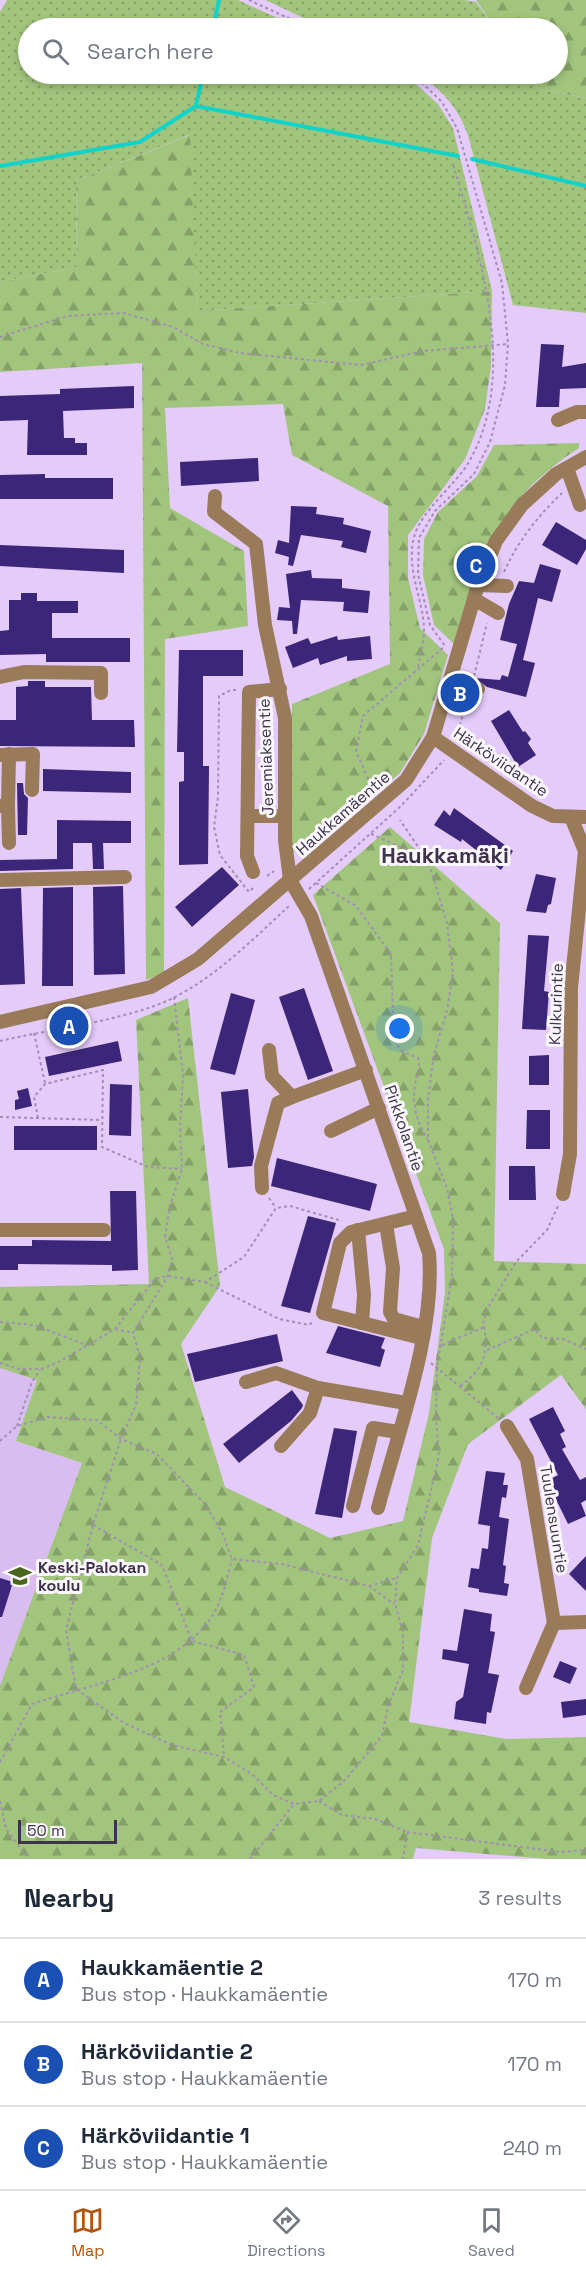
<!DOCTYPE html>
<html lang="en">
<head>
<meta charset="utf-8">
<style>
  :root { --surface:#fff; --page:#f2f2f3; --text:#1f2937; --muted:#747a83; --line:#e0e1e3; --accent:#b45309 }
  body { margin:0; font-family:"Space Grotesk",sans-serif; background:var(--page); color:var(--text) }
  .scale { position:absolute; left:18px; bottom:15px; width:99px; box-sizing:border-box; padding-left:6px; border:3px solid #3f324a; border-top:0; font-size:16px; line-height:21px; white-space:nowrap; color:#3f324a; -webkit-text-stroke:4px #faf7fd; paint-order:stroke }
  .you { position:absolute; left:400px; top:1029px; width:21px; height:21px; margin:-15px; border:4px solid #fff; border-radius:50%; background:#1a73e8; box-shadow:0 0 0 9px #1a73e833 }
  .badge { display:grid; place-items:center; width:39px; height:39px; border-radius:50%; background:var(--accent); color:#fff; font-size:20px; font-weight:700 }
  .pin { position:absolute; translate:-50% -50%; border:3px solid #fff; box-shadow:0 2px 6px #0006 }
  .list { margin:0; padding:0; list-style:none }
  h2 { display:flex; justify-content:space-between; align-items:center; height:78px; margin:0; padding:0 24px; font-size:26px }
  h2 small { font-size:20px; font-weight:400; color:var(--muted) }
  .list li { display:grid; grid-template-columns:39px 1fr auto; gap:18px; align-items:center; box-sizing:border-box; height:84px; padding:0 24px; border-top:2px solid var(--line) }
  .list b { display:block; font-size:22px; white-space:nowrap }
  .list p { margin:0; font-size:20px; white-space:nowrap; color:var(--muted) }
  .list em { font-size:20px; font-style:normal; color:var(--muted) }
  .icon { flex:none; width:33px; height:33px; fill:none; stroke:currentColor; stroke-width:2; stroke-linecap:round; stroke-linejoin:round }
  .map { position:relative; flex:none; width:586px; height:1859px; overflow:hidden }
  .search { position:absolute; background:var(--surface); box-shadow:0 3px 9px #0003; left:18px; right:18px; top:18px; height:66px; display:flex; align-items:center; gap:15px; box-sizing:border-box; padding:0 21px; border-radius:33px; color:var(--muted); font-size:22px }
  .sheet { height:330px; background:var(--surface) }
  nav { display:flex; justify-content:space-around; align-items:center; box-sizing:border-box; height:84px; border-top:2px solid var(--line); background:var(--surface); font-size:16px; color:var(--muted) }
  nav a { display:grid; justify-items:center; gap:3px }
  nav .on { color:var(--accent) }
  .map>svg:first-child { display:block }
</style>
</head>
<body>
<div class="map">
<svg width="586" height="1859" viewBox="0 0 586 1859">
  <defs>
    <pattern id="grass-dots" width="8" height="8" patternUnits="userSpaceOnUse" patternTransform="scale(1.5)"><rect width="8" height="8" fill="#a2c57d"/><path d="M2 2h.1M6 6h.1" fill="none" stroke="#85a168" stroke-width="1.8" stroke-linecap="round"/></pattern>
    <pattern id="forest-firs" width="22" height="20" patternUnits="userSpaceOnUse" patternTransform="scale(1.5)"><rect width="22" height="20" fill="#a2c57d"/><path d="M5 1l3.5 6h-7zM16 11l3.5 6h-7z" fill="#85a168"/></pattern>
  </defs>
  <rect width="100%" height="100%" fill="#e5cbfa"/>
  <polygon fill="#d9bdf0" points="0,1368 37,1379 16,1441 82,1463 0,1689"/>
  <g fill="url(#grass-dots)">
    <polygon points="7,0 238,0 299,28 28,28 28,74 395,74 415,83 438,104 453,128 492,291 197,311 189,135 76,181 77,267 0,282 0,12"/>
    <polygon points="265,0 464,0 476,2 495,28 325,28"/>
    <path d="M420 74H528L539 89 586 98V185L474 159C466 118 452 99 420 74Z"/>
    <polygon points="475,161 586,187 586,313 513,305"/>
  </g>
  <g fill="url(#forest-firs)">
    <polygon points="476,0 586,0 586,98 539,89 528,74 558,74 558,28 495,28"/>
    <polygon points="190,135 197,311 492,291 491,366 485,409 465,459 408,535 408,578 420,628 448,655 424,734 400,773 303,856 291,849 292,704 390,664 388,506 292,455 283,404 165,408 170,508 244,551 248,626 165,639 164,973 146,980 142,363 0,372 0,282 77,267 76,181"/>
    <path d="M579 443V448C500 499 477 556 454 644L434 625 423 575 424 539 438 512 477 476 494 445Z"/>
    <polygon points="390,827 500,923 494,1261 586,1264 586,1409 561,1375 468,1444 432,1538 409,1722 506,1739 586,1737 586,1859 547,1859 416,1848 413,1859 0,1859 0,1686 82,1463 16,1441 37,1380 0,1368 0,1287 149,1284 136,1020 188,998 220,1286 181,1344 225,1487 330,1538 403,1521 429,1413 445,1292 444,1249 313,895"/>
  </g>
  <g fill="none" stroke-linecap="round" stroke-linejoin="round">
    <g stroke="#11d3ca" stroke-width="4">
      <polyline points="213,28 219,0"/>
      <polyline points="196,106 203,74"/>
      <polyline points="472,159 586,186"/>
      <polyline points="0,166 140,142 196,106 458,156"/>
    </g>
  </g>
  <g fill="#3c2679">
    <polygon points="541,344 564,345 562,367 586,363 586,388 560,389 559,407 536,407"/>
    <polygon points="134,386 134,408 63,411 64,438 75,438 75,443 87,443 87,455 27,455 28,420 0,421 0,396 60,394 60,389"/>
    <polygon points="258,458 259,481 181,486 180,462"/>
    <polygon points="45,474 45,478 113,478 113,499 0,499 0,475"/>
    <polygon points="291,506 317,507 316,514 344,518 343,524 371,531 366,553 341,547 343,541 301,535 293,566 288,565 289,557 275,553 278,540 289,543"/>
    <polygon points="556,522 586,540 586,549 577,565 542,545"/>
    <polygon points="0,545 124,550 124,573 0,566"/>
    <polygon points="540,564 561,570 552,602 538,598 523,660 535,663 526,697 487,687 475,678 500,680 502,675 508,677 517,644 500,640 509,604 519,581 534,583"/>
    <polygon points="311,570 312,578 342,579 342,588 370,591 368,613 343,611 344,602 301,600 297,634 293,634 292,621 277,620 279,607 290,608 286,574"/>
    <polygon points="21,593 37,593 37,601 78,601 78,613 52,613 52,638 130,638 130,662 46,662 46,654 0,655 0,631 9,630 9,600 21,600"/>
    <polygon points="337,636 338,640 370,636 372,659 347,661 347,656 320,665 318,658 293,668 285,647 308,638 311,644"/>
    <polygon points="179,650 243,650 243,676 203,676 203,766 209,766 208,864 179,865 179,782 184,781 184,752 177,752"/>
    <polygon points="28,681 45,681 45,687 91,687 92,720 134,720 135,747 0,746 0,720 16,720 16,687 28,686"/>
    <polygon points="509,710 523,732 525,731 531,739 528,743 536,755 518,767 491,721"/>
    <polygon points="43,769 131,772 131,793 43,791"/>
    <polygon points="17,783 23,783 24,794 28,798 27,835 18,835"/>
    <polygon points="454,808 513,851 501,870 462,839 461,842 434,825 444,810 450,816"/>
    <polygon points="57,820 131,821 131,843 103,843 104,869 93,869 92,843 73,843 73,869 0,871 0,860 57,859"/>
    <polygon points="222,867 239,885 192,927 175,907"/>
    <polygon points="536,874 556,878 551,904 548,905 546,913 526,911"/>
    <polygon points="123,886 125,974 94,975 93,887"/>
    <polygon points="73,887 73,986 42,986 43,888"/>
    <polygon points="21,888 25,984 0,985 0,889"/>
    <polygon points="528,935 549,936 544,991 549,992 546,1030 522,1029"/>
    <polygon points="304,988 333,1071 308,1080 279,997"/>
    <polygon points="231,993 255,1000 235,1075 210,1069"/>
    <polygon points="118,1041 122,1061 49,1076 45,1057"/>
    <polygon points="549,1055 549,1085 529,1085 529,1056"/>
    <polygon points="110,1084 132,1085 131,1136 109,1135"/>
    <polygon points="28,1088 32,1106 15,1110 15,1100 19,1099 17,1091"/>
    <polygon points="248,1089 254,1157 252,1166 228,1168 221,1092"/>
    <polygon points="527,1110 550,1110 550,1149 526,1149"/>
    <rect x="14" y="1126" width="83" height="24"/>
    <polygon points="277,1158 377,1184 370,1211 271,1186"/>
    <polygon points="509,1166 535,1166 536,1200 509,1200"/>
    <polygon points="110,1191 136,1191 138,1270 112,1271 112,1265 18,1264 18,1270 0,1270 0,1246 32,1246 32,1240 111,1241"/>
    <polygon points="308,1216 336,1223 310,1313 281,1306"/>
    <polygon points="338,1326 385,1338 381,1348 385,1350 380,1367 326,1353"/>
    <polygon points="277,1334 283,1361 195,1382 187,1354"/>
    <polygon points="292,1390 303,1405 302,1408 291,1421 239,1463 223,1444"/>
    <polygon points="553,1407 565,1431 560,1434 566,1447 562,1449 580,1480 586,1477 586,1500 581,1503 586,1516 568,1524 547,1481 558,1475 529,1419"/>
    <polygon points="334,1428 357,1431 342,1518 315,1514"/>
    <polygon points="486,1471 505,1473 503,1485 508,1485 506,1498 502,1497 499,1517 509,1519 503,1565 506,1566 504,1583 509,1584 507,1596 479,1592 479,1589 468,1587 471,1568 479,1569 482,1548 488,1549 490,1526 478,1524"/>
    <polygon points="586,1556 586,1591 569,1574"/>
    <polygon points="0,1578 13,1582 2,1617 0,1617"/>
    <polygon points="464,1609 492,1614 490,1631 495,1632 488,1673 499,1675 491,1713 487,1712 486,1724 454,1719 456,1702 463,1697 469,1664 442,1659 443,1649 457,1651"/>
    <polygon points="560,1661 577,1668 570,1684 553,1677"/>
    <polygon points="586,1699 586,1715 563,1718 561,1702"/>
  </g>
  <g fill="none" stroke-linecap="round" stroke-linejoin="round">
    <g stroke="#a28db3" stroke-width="2" stroke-dasharray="3 3" stroke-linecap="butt">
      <polyline points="249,0 310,28"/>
      <polyline points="406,74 417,78 442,102 457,128 502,283 508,344 505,385 490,442 474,474 435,511 419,538 418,574 430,625 445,646"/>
      <polyline points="0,337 67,316 124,313 173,327 203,344 240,353 361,365 423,351 508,344"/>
      <path d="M504 572C518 541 537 517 562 493"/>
      <path d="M418 667C420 655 425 639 424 627 422 596 406 569 414 537 421 510 458 483 470 460 519 372 479 253 453 164"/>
      <polyline points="474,676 487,623"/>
      <polyline points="236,690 231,690 219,696 218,797 214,827 220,855 249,892 255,886"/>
      <polyline points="457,737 467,699"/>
      <polyline points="373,790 356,751 363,716 445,646"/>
      <polyline points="371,834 426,858"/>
      <polyline points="267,876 274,871"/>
      <path d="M316 883 356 906 391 954 394 1041 403 1052 418 1058C421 1070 416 1074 415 1085 412 1107 417 1122 428 1140"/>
      <polyline points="309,889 401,806 444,760"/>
      <polyline points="174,997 183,1075 180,1127 182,1169 170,1206 165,1237 172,1258 168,1276 133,1333 140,1357 136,1405 121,1439 93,1525 66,1630 76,1689 124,1723 172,1745 224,1757 252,1774 273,1795 294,1804 319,1801 345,1780 382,1736 388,1706 403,1670 403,1632 395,1604 397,1578 418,1545 439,1456 436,1419 437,1367 452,1276 453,1220 447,1188 428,1140 428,1099 434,1054 447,1011 453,972 447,923 429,863 400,820"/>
      <polyline points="34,1033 45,1083"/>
      <path d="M0 1041C52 1029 107 1023 157 1005 207 986 250 942 289 906"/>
      <polyline points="0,1117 102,1120"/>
      <polyline points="38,1118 34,1097 45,1084 103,1070 102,1147 148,1167 182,1169"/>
      <polyline points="269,1198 276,1208"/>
      <polyline points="205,1282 279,1319 309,1325 314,1321"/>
      <polyline points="0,1322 34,1325 86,1345"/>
      <polyline points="115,1329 133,1333"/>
      <polyline points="442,1345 482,1328 487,1309 516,1262 547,1230 558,1206"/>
      <polyline points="487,1350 535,1329 542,1338 563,1339 586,1349"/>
      <polyline points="0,1363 19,1369 41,1369 59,1362 115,1329 155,1279 168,1276 205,1282 244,1257 276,1208 290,1206 342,1221"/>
      <polyline points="431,1363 498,1418"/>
      <path d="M460 1386C485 1368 488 1354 484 1325"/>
      <polyline points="17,1426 32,1382 40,1370"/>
      <polyline points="0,1441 17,1426 48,1417 97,1420 121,1439 157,1454 204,1503 222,1532 232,1559 282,1564 369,1586 394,1604"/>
      <polyline points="93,1525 162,1565 192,1641 244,1655 254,1687 220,1712 224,1756"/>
      <polyline points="369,1586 397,1578"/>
      <path d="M0 1762 32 1704C93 1683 191 1669 219 1603 225 1589 228 1573 232 1559"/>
      <polyline points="0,1801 6,1829 29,1859"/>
      <polyline points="319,1801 342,1815 375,1819 407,1832 403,1859"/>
      <polyline points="407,1832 560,1852 586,1850"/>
      <polyline points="250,1859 294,1804"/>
    </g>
    <g stroke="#997b5a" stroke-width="14">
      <polyline points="558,420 577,412 586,412"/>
      <polyline points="567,468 580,505"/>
      <path d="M215 496 214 512 256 544 265 625 285 718V840L290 880 311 916 429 1253C436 1331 398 1432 378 1508"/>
      <polyline points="478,585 507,586"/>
      <polyline points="474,599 498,613"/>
      <polyline points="0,677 24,672 101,673 101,693"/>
      <polyline points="451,682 478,689"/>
      <polyline points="433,737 532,806 553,816 586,817"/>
      <polyline points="0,755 33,754 32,790"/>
      <polyline points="0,806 8,806 9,843"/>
      <polyline points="8,806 9,754"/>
      <polyline points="248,816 285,816"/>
      <polyline points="253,872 247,856 249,692 280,689"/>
      <polyline points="0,880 125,877"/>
      <polyline points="0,1022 151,987 198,959 406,780 433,737 478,585 496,541 522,505 556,474 586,457"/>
      <polyline points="269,1050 272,1076 292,1097 366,1070"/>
      <polyline points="331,1131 379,1108"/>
      <polyline points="262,1188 261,1166 278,1103 292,1097"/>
      <polyline points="563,1194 570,1154 571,988 585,851 571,817"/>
      <polyline points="416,1216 351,1232 340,1243 323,1313 421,1338"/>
      <polyline points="386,1224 393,1268 390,1312 394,1319 423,1327"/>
      <polyline points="0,1230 104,1230"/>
      <polyline points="358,1230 364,1295 362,1323"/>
      <polyline points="246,1382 276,1373 318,1388 406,1403"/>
      <polyline points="507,1426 527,1459 554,1623 586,1622"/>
      <polyline points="281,1446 310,1413 318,1388"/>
      <polyline points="353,1506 373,1428 398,1432"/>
      <polyline points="526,1688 554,1623"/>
    </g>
  </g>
  <defs>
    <g id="school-bare" transform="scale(1.8)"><path d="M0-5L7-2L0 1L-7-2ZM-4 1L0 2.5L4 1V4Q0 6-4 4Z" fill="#48671c" stroke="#faf7fd" stroke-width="2.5" paint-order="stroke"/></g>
  </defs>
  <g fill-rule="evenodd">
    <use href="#school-bare" x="20" y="1576"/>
  </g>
  <g text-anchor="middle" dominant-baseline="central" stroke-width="6" stroke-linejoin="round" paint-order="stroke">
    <g font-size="16" fill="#3f324a" stroke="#faf7fd">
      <text transform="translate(266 757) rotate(-92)">Jeremiaksentie</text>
      <text transform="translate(501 762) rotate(34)">Härköviidantie</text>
      <text transform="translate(343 813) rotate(-41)">Haukkamäentie</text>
      <text transform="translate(556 1004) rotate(-88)">Kulkurintie</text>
      <text transform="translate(404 1128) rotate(71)">Pirkkolantie</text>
      <text transform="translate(554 1519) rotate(81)">Tuulensuuntie</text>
    </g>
    <g font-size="16" font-weight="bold" fill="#3f324a" stroke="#faf7fd" text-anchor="start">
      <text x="38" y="1567">Keski-Palokan<tspan x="38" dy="18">koulu</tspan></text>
    </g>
    <g font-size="22" font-weight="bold" fill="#3f324a" stroke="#faf7fd">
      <text x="445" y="855">Haukkamäki</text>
    </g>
  </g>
</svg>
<div class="scale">50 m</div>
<div class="you"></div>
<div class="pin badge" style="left:69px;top:1026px;background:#1a4fb4">A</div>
<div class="pin badge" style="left:460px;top:693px;background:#1a4fb4">B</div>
<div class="pin badge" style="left:476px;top:565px;background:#1a4fb4">C</div>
<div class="search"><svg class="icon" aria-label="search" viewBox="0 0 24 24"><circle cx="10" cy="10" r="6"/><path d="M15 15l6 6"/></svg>Search here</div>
</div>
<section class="sheet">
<h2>Nearby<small>3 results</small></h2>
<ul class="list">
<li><span class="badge" style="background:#1a4fb4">A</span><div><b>Haukkamäentie 2</b><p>Bus stop · Haukkamäentie</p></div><em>170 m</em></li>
<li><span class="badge" style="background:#1a4fb4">B</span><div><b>Härköviidantie 2</b><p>Bus stop · Haukkamäentie</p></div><em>170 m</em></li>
<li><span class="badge" style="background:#1a4fb4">C</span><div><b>Härköviidantie 1</b><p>Bus stop · Haukkamäentie</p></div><em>240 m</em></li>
</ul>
</section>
<nav>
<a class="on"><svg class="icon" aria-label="map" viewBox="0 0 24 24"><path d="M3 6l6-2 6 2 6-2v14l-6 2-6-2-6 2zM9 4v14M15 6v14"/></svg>Map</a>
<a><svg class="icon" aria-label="directions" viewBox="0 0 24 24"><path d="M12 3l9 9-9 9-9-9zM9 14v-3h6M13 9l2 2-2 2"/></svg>Directions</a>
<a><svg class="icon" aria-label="saved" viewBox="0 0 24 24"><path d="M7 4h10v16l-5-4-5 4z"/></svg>Saved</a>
</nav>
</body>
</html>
